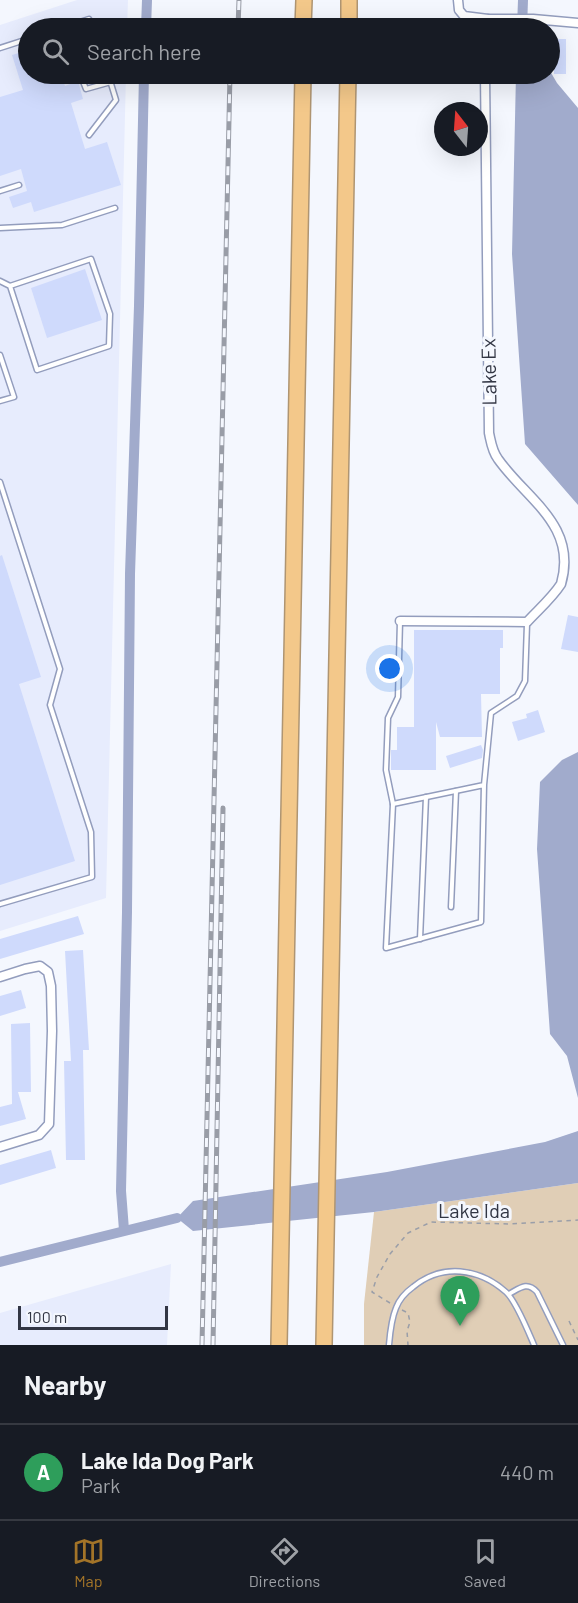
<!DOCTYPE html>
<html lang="en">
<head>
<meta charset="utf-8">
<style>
  :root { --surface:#171b24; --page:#20242c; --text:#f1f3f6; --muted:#9ea1a6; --line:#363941; --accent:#a37428 }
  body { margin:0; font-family:Barlow,sans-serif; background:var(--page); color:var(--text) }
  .compass { position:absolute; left:434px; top:102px; width:54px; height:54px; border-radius:50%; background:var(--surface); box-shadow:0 6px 24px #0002; rotate:343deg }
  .scale { position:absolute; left:18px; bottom:15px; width:150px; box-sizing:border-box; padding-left:6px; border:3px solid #323644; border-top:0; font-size:16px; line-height:21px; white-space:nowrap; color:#323644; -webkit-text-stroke:4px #f4f7fe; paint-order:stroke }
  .you { position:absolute; left:390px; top:669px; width:21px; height:21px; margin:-15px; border:4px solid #fff; border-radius:50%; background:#1a73e8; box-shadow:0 0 0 9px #1a73e833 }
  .badge { display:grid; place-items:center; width:39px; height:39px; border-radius:50%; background:var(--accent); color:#fff; font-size:20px; font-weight:700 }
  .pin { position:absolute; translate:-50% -50px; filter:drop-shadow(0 2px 3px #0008) }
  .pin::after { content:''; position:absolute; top:32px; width:21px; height:18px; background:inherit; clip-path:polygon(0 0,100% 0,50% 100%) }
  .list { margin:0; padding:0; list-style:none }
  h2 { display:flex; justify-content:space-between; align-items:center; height:78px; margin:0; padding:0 24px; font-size:26px }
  h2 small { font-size:20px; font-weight:400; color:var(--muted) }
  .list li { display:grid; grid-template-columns:39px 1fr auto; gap:18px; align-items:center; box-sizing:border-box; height:96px; padding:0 24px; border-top:2px solid var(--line) }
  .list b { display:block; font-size:22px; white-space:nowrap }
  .list p { margin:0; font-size:20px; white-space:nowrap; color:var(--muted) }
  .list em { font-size:20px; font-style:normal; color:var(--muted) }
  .icon { flex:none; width:33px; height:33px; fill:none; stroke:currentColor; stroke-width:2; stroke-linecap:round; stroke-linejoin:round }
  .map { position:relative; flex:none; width:578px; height:1345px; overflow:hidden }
  .search { position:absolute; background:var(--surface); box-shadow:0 6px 24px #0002; left:18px; right:18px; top:18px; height:66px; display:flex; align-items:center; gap:15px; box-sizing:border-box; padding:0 21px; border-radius:33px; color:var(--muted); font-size:22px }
  .sheet { height:174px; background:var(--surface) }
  nav { display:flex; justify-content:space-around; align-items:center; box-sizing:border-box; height:84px; border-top:2px solid var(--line); background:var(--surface); font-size:16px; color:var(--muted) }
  nav a { display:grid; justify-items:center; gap:3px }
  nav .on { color:var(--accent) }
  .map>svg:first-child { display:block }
</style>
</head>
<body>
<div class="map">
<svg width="578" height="1345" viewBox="0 0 578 1345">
  <rect width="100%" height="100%" fill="#f4f7fe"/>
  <g fill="#e7ecfd">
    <polygon points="77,0 128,0 127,28 28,28 28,74 126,74 106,898 0,931 0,25"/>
    <polygon points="171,1264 167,1345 0,1345 0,1313"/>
  </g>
  <polygon fill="#e0ceb6" points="578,1183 578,1345 364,1345 364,1304 374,1212"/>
  <g fill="#a1abcc">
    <polygon points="550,71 557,83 578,108 578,505 525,444 512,254 516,74 550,74"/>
    <polygon points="578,752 578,1098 567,1056 550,1034 537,849 540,782 562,760"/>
    <polygon points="578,1131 578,1183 374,1212 193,1231 177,1218 193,1201 387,1172 545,1142"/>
  </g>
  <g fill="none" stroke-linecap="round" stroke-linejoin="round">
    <g stroke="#a1abcc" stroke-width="10">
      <polyline points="146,28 147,0"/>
      <polyline points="522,28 523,0"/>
      <polyline points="124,1230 121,1191 127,912 130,574 139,306 144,74"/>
      <polyline points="0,1262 177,1218"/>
    </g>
  </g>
  <g fill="#cfdafc">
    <polygon points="549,39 566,39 566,74 554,74 554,63 549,63"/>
    <polygon points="28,50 28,74 61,74 65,86 78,81 83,99 71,103 85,149 107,142 121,185 34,212 31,202 13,208 9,197 27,191 21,169 0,176 0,97 23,90 12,55"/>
    <polygon points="85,269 102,320 47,338 31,288"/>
    <polygon points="2,555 41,677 19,684 75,861 0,885 0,556"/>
    <polygon points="568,615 578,617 578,652 561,649"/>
    <polygon points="414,630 503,630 503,648 500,648 500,694 481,694 482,737 440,737 436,722 436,770 391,770 391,750 397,750 397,727 414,727"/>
    <polygon points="538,710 545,732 518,741 512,722 527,718 526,714"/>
    <polygon points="481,745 483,750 482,758 450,768 446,756"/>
    <polygon points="78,916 84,934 0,959 0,939"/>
    <polygon points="83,950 89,1050 83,1050 85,1160 66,1160 64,1061 71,1061 65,951"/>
    <polygon points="21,990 26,1008 0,1016 0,996"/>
    <polygon points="30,1023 31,1092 18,1092 26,1119 0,1126 0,1107 12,1104 11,1024"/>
    <polygon points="51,1150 56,1168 0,1185 0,1165"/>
  </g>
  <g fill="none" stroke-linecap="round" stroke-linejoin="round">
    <g stroke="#939dbd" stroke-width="7">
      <g id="service">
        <polyline points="61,28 89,19 93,28"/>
        <polyline points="0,48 28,39"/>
        <polyline points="80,74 86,89 111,82"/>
        <polyline points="89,135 116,100 108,74"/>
        <polyline points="0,191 19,185"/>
        <polyline points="0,228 62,225 115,208"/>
        <polyline points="0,281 10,286 91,259 110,314 109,346 37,370 10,286"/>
        <polyline points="0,355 14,397 0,401"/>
        <polyline points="0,482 60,669 50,705 91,832 92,877 0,904"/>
        <polyline points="484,785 481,922 386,948 393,804 484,785 491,713 517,696 525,681 527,624"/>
        <polyline points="393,804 386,770 388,718 398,697 400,621"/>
        <polyline points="451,907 456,791"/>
        <polyline points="420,939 426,797"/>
        <path d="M509 1294C520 1288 527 1281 537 1292L563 1345"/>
        <path d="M389 1345C390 1333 391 1320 396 1308 399 1300 406 1292 413 1287 442 1263 479 1268 506 1292 516 1301 528 1331 534 1345"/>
      </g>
    </g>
    <g stroke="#939dbd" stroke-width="11">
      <g id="minor">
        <polyline points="458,0 459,10 464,16 488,19 533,19 578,23"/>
        <polyline points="488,28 488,19"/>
        <path d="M400 621 527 622C538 610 552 598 561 584 578 525 526 499 498 459 492 451 491 442 489 433L485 74"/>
        <polyline points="0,977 25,969 40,966 48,972 51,986 52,1031 49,1124 39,1135 0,1147"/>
      </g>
    </g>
    <g stroke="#af9572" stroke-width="18">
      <g id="motorway">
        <polyline points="303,28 304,0"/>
        <polyline points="349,28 349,0"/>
        <polyline points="279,1345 303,74"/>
        <polyline points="324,1345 348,74"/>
      </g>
    </g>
    <g stroke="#9a9ea8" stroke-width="1.5" stroke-dasharray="4.5 4.5" stroke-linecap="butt">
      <polyline points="390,1303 372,1292 377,1277 390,1254 408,1233 431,1222 510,1224 578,1220"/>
      <polyline points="402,1310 408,1313 410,1322 407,1331 408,1345"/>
      <polyline points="569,1321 578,1340"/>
    </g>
    <use href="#service" stroke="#fff" stroke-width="4"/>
    <use href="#minor" stroke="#fff" stroke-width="8"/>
    <use href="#motorway" stroke="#f3c88a" stroke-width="15"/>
    <g stroke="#999da7" stroke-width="5">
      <g id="rail">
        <polyline points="238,28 239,0"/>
        <polyline points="202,1345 230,74"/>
        <polyline points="213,1345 223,808"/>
      </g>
    </g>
    <use href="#rail" stroke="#f4f7fe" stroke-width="3" stroke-dasharray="9" stroke-linecap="butt"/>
  </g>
  <g text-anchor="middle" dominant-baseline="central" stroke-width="6" stroke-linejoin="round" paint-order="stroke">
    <g font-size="20" fill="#323644" stroke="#f4f7fe">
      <text transform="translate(488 372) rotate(-91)">Lake Ex</text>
      <text x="474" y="1210">Lake Ida</text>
    </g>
  </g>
</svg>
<svg class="compass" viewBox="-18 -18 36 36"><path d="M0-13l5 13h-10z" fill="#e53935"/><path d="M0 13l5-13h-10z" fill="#9ea1a6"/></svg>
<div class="scale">100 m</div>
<div class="you"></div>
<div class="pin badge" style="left:460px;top:1326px;background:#2e9e5b">A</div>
<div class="search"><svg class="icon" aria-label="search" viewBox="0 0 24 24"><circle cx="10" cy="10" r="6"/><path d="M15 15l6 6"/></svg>Search here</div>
</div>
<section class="sheet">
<h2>Nearby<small></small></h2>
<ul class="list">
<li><span class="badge" style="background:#2e9e5b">A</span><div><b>Lake Ida Dog Park</b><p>Park</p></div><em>440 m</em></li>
</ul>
</section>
<nav>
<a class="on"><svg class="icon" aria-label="map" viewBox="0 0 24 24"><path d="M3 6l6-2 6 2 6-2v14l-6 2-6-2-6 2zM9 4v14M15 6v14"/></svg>Map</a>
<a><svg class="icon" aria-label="directions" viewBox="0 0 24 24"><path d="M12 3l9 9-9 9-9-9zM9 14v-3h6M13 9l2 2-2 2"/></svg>Directions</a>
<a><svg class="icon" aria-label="saved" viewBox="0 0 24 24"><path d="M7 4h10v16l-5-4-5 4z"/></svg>Saved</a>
</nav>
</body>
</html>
